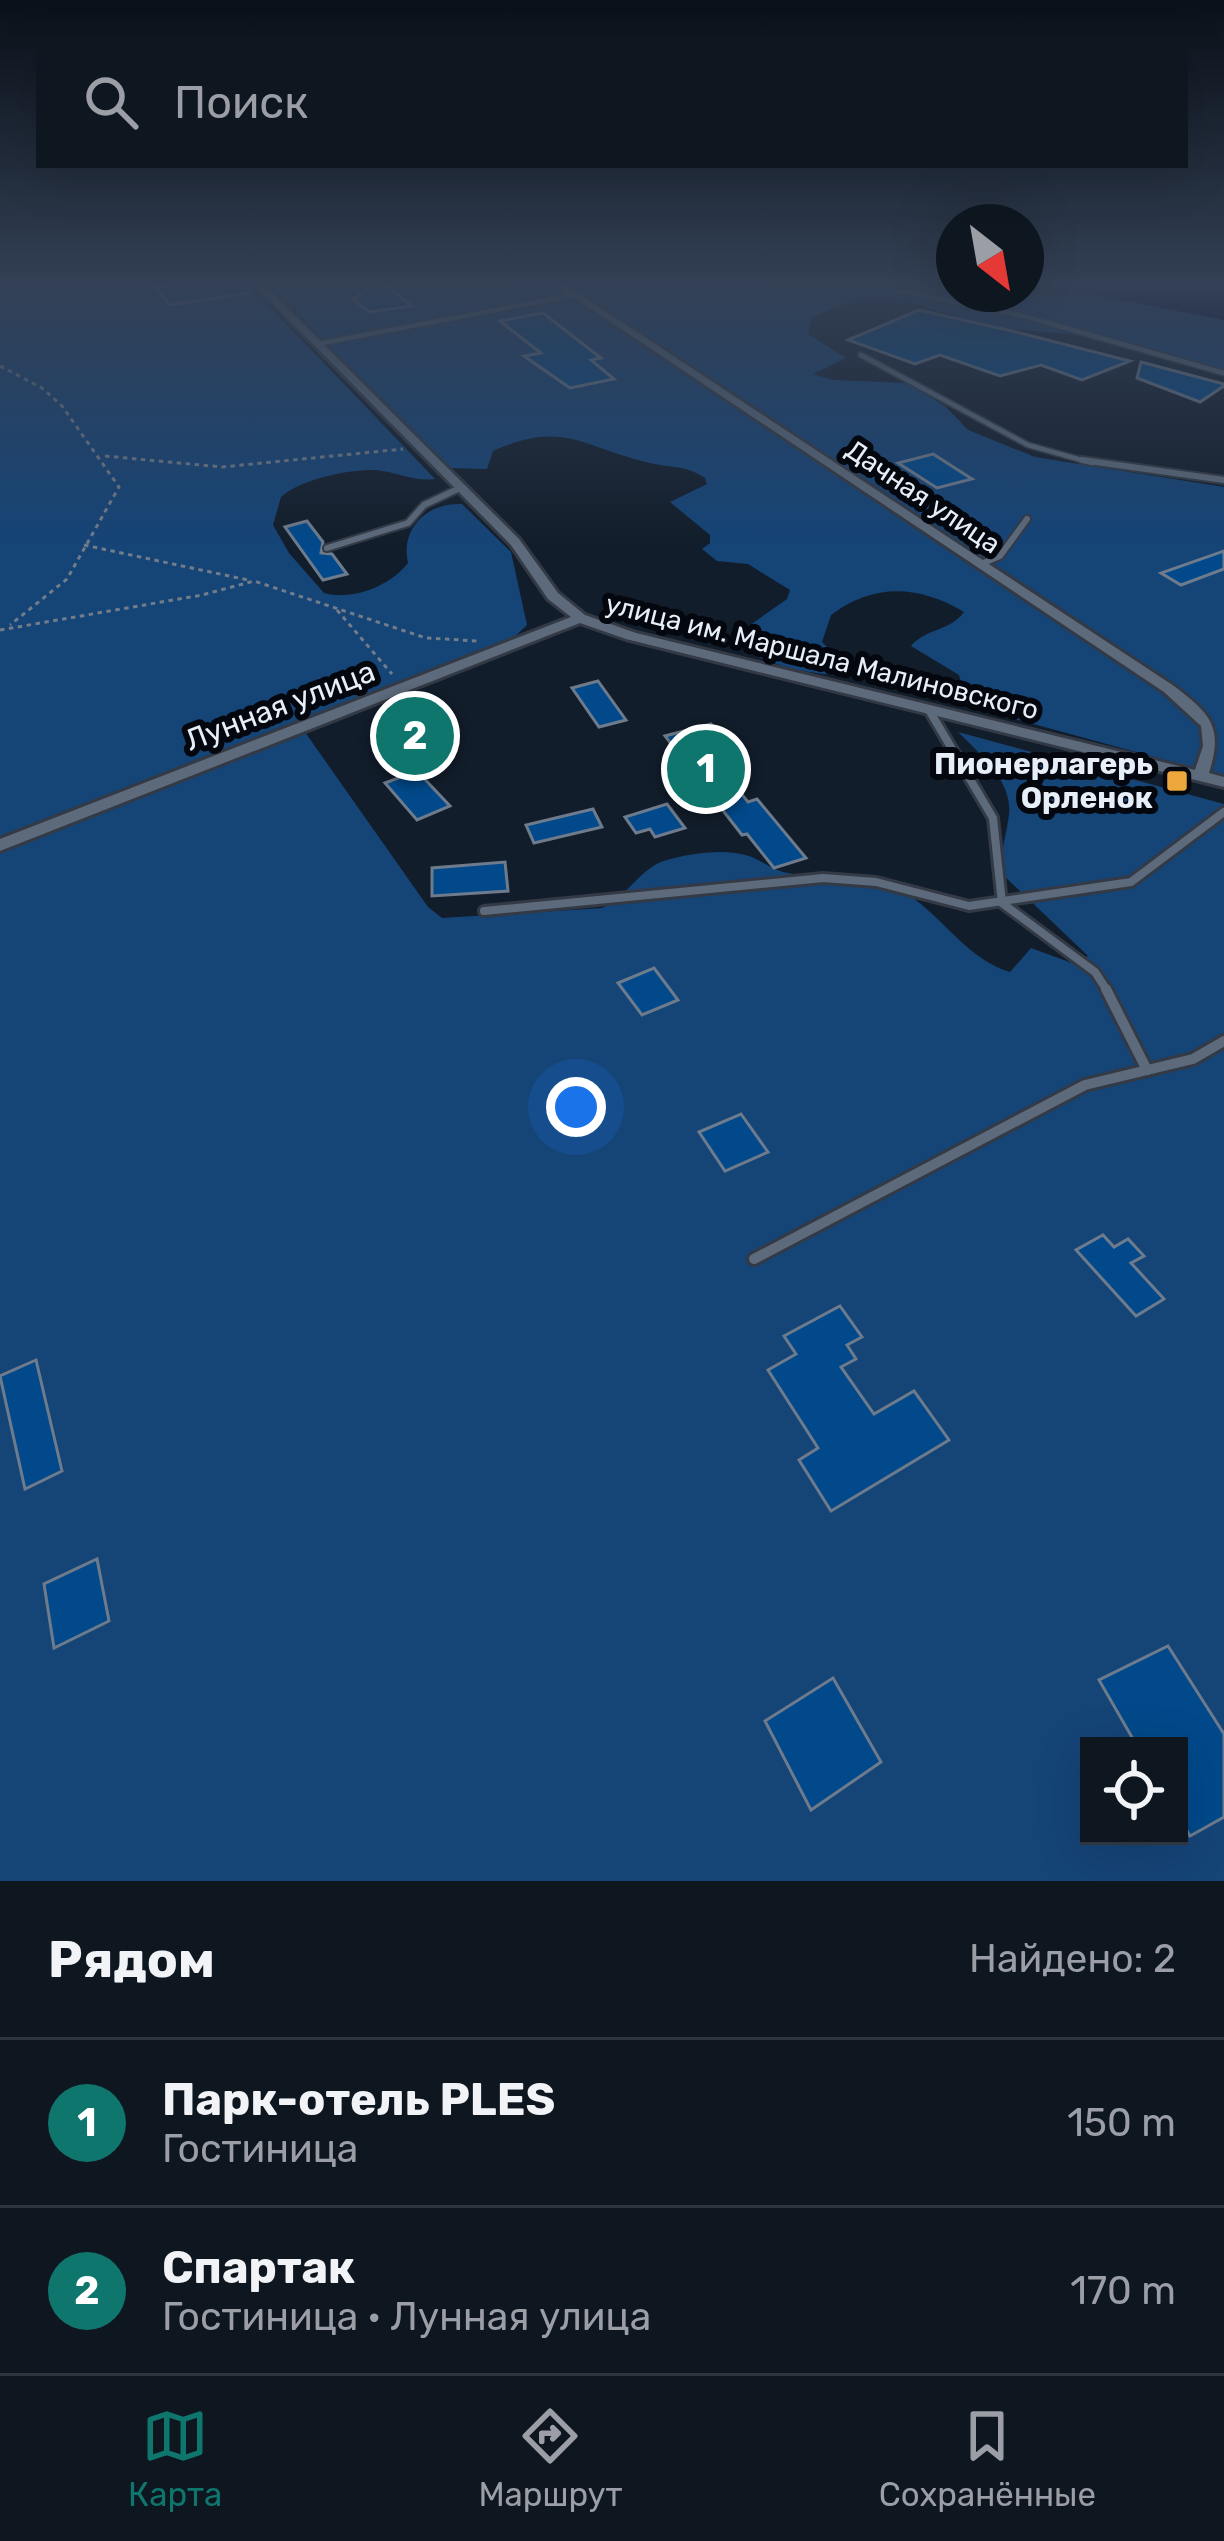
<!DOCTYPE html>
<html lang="ru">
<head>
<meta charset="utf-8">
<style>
  :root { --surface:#0e1620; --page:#171f29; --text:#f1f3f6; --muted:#9b9fa5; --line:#2e353e; --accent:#0f766e }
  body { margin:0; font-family:Rubik,sans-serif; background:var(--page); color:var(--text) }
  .controls { position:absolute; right:36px; bottom:36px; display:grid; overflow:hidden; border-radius:0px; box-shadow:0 12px 48px #0002 }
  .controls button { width:108px; height:108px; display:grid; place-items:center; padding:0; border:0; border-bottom:3px solid var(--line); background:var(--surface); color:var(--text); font:60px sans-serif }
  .compass { position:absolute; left:936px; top:204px; width:108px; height:108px; border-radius:50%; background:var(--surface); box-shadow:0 12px 48px #0002; rotate:149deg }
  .you { position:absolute; left:576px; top:1107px; width:42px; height:42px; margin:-30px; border:9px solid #fff; border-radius:50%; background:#1a73e8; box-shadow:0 0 0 18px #1a73e833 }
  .badge { display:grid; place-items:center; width:78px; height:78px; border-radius:50%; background:var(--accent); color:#fff; font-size:39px; font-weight:700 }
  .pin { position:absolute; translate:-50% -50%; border:6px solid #fff; box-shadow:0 3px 12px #0006 }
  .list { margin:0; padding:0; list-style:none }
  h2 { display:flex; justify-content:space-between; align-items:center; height:156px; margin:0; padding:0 48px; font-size:51px }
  h2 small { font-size:39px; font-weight:400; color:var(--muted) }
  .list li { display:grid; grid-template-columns:78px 1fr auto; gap:36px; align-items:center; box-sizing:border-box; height:168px; padding:0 48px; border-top:3px solid var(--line) }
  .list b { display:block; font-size:45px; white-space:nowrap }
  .list p { margin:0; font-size:39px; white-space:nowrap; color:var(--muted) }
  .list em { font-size:39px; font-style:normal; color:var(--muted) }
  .icon { flex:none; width:66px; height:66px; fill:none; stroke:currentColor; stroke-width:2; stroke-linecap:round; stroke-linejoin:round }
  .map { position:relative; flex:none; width:1224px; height:1881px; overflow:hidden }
  .search { position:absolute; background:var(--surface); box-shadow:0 12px 48px #0002; left:36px; right:36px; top:36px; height:132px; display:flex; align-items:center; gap:30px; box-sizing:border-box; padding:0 42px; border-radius:0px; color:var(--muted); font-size:45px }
  .sheet { height:492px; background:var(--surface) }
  nav { display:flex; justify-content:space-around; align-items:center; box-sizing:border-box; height:168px; border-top:3px solid var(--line); background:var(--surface); font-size:33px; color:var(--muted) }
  nav a { display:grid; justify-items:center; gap:6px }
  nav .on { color:var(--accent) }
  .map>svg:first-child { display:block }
</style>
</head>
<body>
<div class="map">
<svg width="1224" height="1881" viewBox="0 0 1224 1881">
  <rect width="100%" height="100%" fill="#121d2b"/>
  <g fill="#154477" fill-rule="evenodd">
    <path d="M0 284H248L435 479C414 482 397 472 376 470 350 469 300 479 281 497L273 525 289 553 324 593C353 601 390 586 408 563 400 528 428 502 462 504L511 552 527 625 507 644 300 725 428 907 442 918 602 908C628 897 640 867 667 860 690 853 726 848 749 856 761 860 771 869 783 872 826 882 869 868 909 895 944 919 969 960 1010 972L1031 948 1072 963 1088 956 1002 874C1000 851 1006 837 1009 815 1013 781 979 753 958 732L1224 804V1881H0ZM1089 1746H1179V1836H1089Z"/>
    <path d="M269 284H947L954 285V294H1090L1224 320V374L1089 336 990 327 900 299H854L812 317 808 334 846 358 813 374 833 380 908 383 945 406 968 430 1035 457 1224 487V776L967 706 959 675 911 646C926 628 949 632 964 612 920 586 875 582 831 615L822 642 830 650 872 666 875 675C837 679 764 671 737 641L740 632 787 599 790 590 748 564 717 561 702 549 710 543V535L670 502 707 484 705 478C686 465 671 468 650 463 583 448 565 419 493 451L487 469 448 468Z"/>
  </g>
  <polygon fill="#00002a" points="1026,284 1224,284 1224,320 1090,294 1026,291"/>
  <g fill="#01498a" stroke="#6d7b8c" stroke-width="3">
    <polygon points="179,284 248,284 249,293 170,305 155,288"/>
    <polygon points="376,284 384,284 412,306 369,312 353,299"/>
    <polygon points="919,310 1016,332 1130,361 1082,380 1041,365 1000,376 940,355 915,364 848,340"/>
    <polygon points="543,313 601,358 591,360 614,379 570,388 524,356 541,353 500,321"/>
    <polygon points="1141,362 1224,384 1224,386 1200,402 1137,378"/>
    <polygon points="933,454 972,479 937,488 898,463"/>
    <polygon points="307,521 323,542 321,553 332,554 347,574 323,580 285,527"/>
    <polygon points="1224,551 1224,569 1181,585 1161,573"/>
    <polygon points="598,681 626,720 599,727 572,688"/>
    <polygon points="711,724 728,744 718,746 734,766 722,770 748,802 757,799 806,858 774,868 747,834 742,835 665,736"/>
    <polygon points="417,771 450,806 417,820 385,783"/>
    <polygon points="667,804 685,828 655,837 650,829 636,833 625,817"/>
    <polygon points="593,809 602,827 534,843 526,825"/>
    <polygon points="505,862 508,891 432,896 432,868"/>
    <polygon points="654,968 678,1000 642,1015 618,983"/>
    <polygon points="741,1114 768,1152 725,1171 699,1132"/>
    <polygon points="1103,1235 1114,1247 1128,1239 1144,1256 1131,1263 1164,1299 1136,1316 1076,1250"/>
    <polygon points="840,1306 862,1337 847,1345 856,1359 841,1367 874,1414 914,1391 949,1440 831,1511 799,1460 818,1448 768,1370 796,1354 784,1336"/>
    <polygon points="36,1360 62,1471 25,1489 0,1376"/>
    <polygon points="97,1559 109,1621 54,1648 44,1584"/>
    <polygon points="1168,1646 1224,1734 1224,1817 1190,1836 1179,1817 1179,1746 1137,1746 1099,1680"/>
    <polygon points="833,1678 881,1762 811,1810 765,1721"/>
  </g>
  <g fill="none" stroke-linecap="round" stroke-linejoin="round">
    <g stroke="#333a45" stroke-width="8">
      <g id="lane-far3">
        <polyline points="900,291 1020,315 1224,373"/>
        <polyline points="317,344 574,295"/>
        <polyline points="861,355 1028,445 1092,463"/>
      </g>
    </g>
    <g stroke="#333a45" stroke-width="10">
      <g id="lane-far2">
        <polyline points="1082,460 1224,480"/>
        <polyline points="327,548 408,523 424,505 462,487"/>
        <polyline points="981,564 1000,556 1027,519"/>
      </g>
    </g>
    <g stroke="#333a45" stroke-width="14">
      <g id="lane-far1">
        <polyline points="929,710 993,818 1002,903 1095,972 1108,992"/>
        <polyline points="484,911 823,878 876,882 969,906 1131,882 1224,812"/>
      </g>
    </g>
    <g stroke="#333a45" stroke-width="16">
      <g id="lane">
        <polyline points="1106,989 1147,1070"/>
        <polyline points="754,1259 1085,1085 1193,1059 1224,1041"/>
      </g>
    </g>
    <g stroke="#333a45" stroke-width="6">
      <path id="street" d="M254 284H263L519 539 558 593 585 615 636 633 1195 770 1203 746 1201 726 1164 692 554 284H564L1174 686C1210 714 1224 726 1209 773L1224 777V787L626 639 580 623 0 851V839L571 617 548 599 511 545Z"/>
    </g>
    <g stroke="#737c89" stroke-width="3" stroke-dasharray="4.5 4.5" stroke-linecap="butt">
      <polyline points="850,284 889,290"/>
      <polyline points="0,366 42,388 62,406 119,487 67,579 10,625"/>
      <polyline points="105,456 222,467 403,449"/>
      <polyline points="84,545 248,580"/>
      <polyline points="337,610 392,674"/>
      <polyline points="0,630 202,595 254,581 426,638 478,641"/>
    </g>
    <use href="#lane-far3" stroke="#5c6a7b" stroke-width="4.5"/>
    <use href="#lane-far2" stroke="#5c6a7b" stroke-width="6"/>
    <use href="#lane-far1" stroke="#5c6a7b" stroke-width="8"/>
    <use href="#lane" stroke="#5c6a7b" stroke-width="10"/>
    <use href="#street" fill="#5c6a7b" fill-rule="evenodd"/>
  </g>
  <linearGradient id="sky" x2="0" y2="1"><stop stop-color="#0a1018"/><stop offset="0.52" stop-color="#334055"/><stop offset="1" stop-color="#334055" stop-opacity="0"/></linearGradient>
  <rect width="1224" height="547" fill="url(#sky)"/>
  <rect fill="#eea73d" stroke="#04070d" stroke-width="4.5" x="1165" y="769" width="24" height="24" rx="6"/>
  <g text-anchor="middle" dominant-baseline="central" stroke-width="12" stroke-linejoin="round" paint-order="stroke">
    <g font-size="27" fill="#e6eef8" stroke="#04070d">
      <text transform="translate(923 497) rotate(34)">Дачная улица</text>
      <text transform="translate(822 657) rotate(14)">улица им. Маршала Малиновского</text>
    </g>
    <g font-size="30" fill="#e6eef8" stroke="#04070d">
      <text transform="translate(280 706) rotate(-21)">Лунная улица</text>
    </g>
    <g font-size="30" font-weight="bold" fill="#e6eef8" stroke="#04070d" text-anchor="end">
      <text x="1153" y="764">Пионерлагерь<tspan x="1153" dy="34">Орленок</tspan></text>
    </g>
  </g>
</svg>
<div class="controls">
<button><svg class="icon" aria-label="locate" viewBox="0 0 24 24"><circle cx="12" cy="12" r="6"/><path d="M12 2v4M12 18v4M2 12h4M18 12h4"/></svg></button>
</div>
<svg class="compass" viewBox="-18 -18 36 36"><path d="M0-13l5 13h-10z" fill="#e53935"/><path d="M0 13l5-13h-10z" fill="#9b9fa5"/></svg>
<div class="you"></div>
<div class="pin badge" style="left:706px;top:769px">1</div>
<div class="pin badge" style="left:415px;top:736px">2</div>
<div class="search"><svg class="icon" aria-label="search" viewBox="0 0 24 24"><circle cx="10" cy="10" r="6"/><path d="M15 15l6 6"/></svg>Поиск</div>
</div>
<section class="sheet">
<h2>Рядом<small>Найдено: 2</small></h2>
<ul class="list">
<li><span class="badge">1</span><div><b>Парк-отель PLES</b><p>Гостиница</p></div><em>150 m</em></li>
<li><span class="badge">2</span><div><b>Спартак</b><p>Гостиница · Лунная улица</p></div><em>170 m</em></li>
</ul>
</section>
<nav>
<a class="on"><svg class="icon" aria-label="map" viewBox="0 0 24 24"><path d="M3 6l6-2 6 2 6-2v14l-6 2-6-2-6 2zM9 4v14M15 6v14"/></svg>Карта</a>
<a><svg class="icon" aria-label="directions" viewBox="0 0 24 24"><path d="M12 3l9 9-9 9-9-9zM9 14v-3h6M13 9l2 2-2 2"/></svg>Маршрут</a>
<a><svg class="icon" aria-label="saved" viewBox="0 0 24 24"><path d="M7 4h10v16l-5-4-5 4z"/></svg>Сохранённые</a>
</nav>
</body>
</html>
